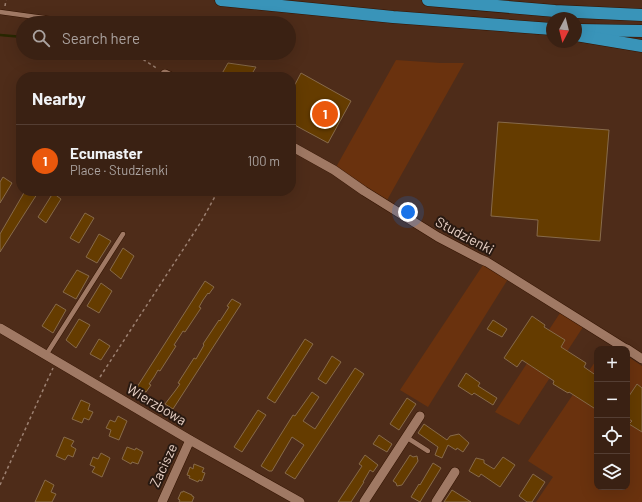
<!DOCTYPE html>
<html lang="en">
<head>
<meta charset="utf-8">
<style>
  :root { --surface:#3a2113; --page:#41291c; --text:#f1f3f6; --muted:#aba3a0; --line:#543e33; --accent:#ea580c }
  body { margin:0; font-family:Barlow,sans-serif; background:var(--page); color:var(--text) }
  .controls { position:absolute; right:12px; bottom:12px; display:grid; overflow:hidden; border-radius:8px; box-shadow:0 4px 16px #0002 }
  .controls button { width:36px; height:36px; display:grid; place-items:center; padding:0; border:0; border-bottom:1px solid var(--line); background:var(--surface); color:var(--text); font:20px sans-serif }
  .compass { position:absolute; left:546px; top:12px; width:36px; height:36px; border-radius:50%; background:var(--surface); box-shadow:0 4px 16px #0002; rotate:187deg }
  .you { position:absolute; left:408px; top:212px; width:14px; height:14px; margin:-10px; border:3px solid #fff; border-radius:50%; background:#1a73e8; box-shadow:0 0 0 6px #1a73e833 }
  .badge { display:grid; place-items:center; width:26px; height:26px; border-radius:50%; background:var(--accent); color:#fff; font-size:13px; font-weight:700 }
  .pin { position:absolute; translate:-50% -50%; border:2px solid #fff; box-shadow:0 1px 4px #0006 }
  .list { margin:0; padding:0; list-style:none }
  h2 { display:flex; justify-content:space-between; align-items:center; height:52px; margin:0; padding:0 16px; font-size:17px }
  h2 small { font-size:13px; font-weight:400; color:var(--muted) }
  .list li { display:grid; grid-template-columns:26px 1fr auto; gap:12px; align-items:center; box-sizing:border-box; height:72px; padding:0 16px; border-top:1px solid var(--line) }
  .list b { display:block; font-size:15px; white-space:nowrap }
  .list p { margin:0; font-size:13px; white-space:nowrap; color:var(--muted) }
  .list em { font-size:13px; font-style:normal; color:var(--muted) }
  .icon { flex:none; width:22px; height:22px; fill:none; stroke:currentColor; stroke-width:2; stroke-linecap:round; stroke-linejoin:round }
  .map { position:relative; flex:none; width:642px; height:502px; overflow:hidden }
  .search { position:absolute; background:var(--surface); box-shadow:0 4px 16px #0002; left:16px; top:16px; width:280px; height:44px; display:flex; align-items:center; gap:10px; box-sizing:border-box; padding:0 14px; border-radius:22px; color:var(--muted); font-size:15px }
  .panel { position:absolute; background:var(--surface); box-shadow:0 4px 16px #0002; left:16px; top:72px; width:280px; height:124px; border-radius:16px }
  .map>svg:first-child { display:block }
</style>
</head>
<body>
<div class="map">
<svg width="642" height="502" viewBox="0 0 642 502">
  <rect width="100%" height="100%" fill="#4e2c19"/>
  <g fill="#6a320e">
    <polygon points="396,60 440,63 464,63 386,202 335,169"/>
    <polygon points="483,265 508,279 428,407 400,390"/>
    <polygon points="560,313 583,327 519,425 495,412"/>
    <polygon points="627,356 642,366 642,502 536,502 553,477 528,461 597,359 597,487 627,487"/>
  </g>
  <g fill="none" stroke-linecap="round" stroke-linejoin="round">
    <polyline stroke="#282700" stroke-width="2.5" points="0,35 23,37"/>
  </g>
  <g fill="#653c00" stroke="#876a4a">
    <polygon points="228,63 256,67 250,77 220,77"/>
    <polygon points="301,73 351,101 328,143 291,123 291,92"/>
    <polygon points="498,122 609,130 600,241 537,236 538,220 491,216"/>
    <polygon points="3,177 12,183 0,203 0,182"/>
    <polygon points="25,191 39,191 0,252 0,234"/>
    <polygon points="53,193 61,199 46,223 38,217"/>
    <polygon points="85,213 94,218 79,243 70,238"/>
    <polygon points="99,234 111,241 97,263 86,257"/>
    <polygon points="123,248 134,256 121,279 110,270"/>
    <polygon points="77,270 89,276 76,299 63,292"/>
    <polygon points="205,281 214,287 209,294 208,293 203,300 199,307 201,308 185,332 183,331 174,345 176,346 160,371 158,370 154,377 149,384 151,385 146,392 137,387"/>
    <polygon points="101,283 112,291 99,313 87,306"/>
    <polygon points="232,299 241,304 173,409 165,404 175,391 180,384 178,383 194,358 196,359 204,345 203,344 219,320 220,321 229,307 227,306"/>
    <polygon points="56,304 66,310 53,333 42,326"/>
    <polygon points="532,316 545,325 544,327 565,340 561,347 586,363 584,367 597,376 597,410 569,392 568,393 553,384 554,381 522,360 517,367 504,358"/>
    <polygon points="79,319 90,325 76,348 66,340"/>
    <polygon points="493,320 507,329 502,337 487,329"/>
    <polygon points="99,339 110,346 101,360 90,354"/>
    <polygon points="305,339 313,344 275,403 267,398"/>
    <polygon points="332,356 341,362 326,384 318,379"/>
    <polygon points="355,368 364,374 295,479 285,473 304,445 292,437 272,471 269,471 261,466 293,415 295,416 312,392 319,397 303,421 315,429"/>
    <polygon points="466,373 480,383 478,386 497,398 493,405 474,393 472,395 458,386"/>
    <polygon points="637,384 642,388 642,432 629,424 632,421 627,418 627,399"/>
    <polygon points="407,398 416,404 399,430 390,424"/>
    <polygon points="81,400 90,404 88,410 93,412 89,420 84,418 82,423 72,419"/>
    <polygon points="258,410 266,415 242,452 234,447"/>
    <polygon points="118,416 127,421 119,440 109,436 111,430 106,428 110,420 115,422"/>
    <polygon points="424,424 447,440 450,436 459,434 469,443 463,452 457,448 456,450 448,445 442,458 435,455 438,447 418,433"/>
    <polygon points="379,435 392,444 387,452 373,444"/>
    <polygon points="64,437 74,441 71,446 76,449 73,457 68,455 65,460 56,456"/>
    <polygon points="127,447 135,450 136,448 143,452 138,464 132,462 131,464 122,459"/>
    <polygon points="101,453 110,458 102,477 92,472 95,467 90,465 93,457 98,459"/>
    <polygon points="365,455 378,465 373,472 370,470 363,482 364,482 351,502 338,502 362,466 359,464"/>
    <polygon points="410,455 413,457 417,456 418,461 402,485 397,486 396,483 393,481"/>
    <polygon points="503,457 515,465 500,487 481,474 479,477 469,471 476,458 484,460 484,463 494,469"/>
    <polygon points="433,463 441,468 420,502 411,497 419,484 420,485"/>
    <polygon points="194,464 204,468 202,472 205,473 202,481 199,480 198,482 189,478 190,476 187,475 190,467 193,469"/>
    <polygon points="533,474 545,482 532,502 527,502 519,496"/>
    <polygon points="45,480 54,485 51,492 56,494 52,502 35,502"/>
    <polygon points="452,490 471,502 444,502"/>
    <polygon points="183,491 192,495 192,496 194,497 192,502 179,502 180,500 178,499 181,492 183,492"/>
  </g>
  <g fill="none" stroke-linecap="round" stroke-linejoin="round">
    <g stroke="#321301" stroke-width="5.5">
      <g id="lane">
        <polyline points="0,12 80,23"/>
        <polyline points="46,355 123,234"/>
        <polyline points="406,437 428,451"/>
      </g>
    </g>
    <g stroke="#321301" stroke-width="10">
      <g id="street">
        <polyline points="165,74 171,77"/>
        <polyline points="291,146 334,170 364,191 438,237 480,259 487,262 626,349"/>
        <polyline points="0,328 190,440 300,502"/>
        <polyline points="627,349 642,359"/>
        <polyline points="162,502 190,440"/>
        <polyline points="364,502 420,416"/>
        <polyline points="436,502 455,472"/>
      </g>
    </g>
    <g stroke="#321301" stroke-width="13">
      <g id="highway">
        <polyline points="221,0 393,17 552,29"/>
        <polyline points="428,0 555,11 642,15"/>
        <polyline points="579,30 642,31"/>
        <polyline points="576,35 642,46"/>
      </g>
    </g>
    <g stroke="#9c8071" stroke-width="1.5" stroke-dasharray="3 3" stroke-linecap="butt">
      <polyline points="5,6 6,0"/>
      <polyline points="133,53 158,69"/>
      <polyline points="100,377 201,222 218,191"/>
      <polyline points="0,485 53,368"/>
    </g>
    <use href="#lane" stroke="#a07964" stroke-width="4.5"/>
    <use href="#street" stroke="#a07964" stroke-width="9"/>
    <use href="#highway" stroke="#3994b9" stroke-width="12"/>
  </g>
  <g text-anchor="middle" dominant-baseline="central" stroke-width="4" stroke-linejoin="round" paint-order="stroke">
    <g font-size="14" fill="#e7d0c5" stroke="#281911">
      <text transform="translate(465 235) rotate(28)">Studzienki</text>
      <text transform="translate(157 404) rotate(31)">Wierzbowa</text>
      <text transform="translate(163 465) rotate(-65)">Zacisze</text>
    </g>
  </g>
</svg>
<div class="controls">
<button>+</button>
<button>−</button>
<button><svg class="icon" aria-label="locate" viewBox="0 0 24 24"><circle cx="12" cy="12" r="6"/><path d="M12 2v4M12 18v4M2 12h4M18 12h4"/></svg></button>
<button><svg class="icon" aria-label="layers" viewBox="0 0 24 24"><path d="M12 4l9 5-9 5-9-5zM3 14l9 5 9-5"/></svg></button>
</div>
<svg class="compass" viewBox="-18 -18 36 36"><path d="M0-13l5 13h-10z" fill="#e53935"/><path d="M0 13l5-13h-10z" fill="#aba3a0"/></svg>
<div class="you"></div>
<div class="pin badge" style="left:325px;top:114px">1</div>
<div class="search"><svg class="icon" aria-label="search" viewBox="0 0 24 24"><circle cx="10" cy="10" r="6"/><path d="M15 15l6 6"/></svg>Search here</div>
<section class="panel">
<h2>Nearby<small></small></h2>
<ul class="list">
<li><span class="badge">1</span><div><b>Ecumaster</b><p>Place · Studzienki</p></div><em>100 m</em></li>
</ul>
</section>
</div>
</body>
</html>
